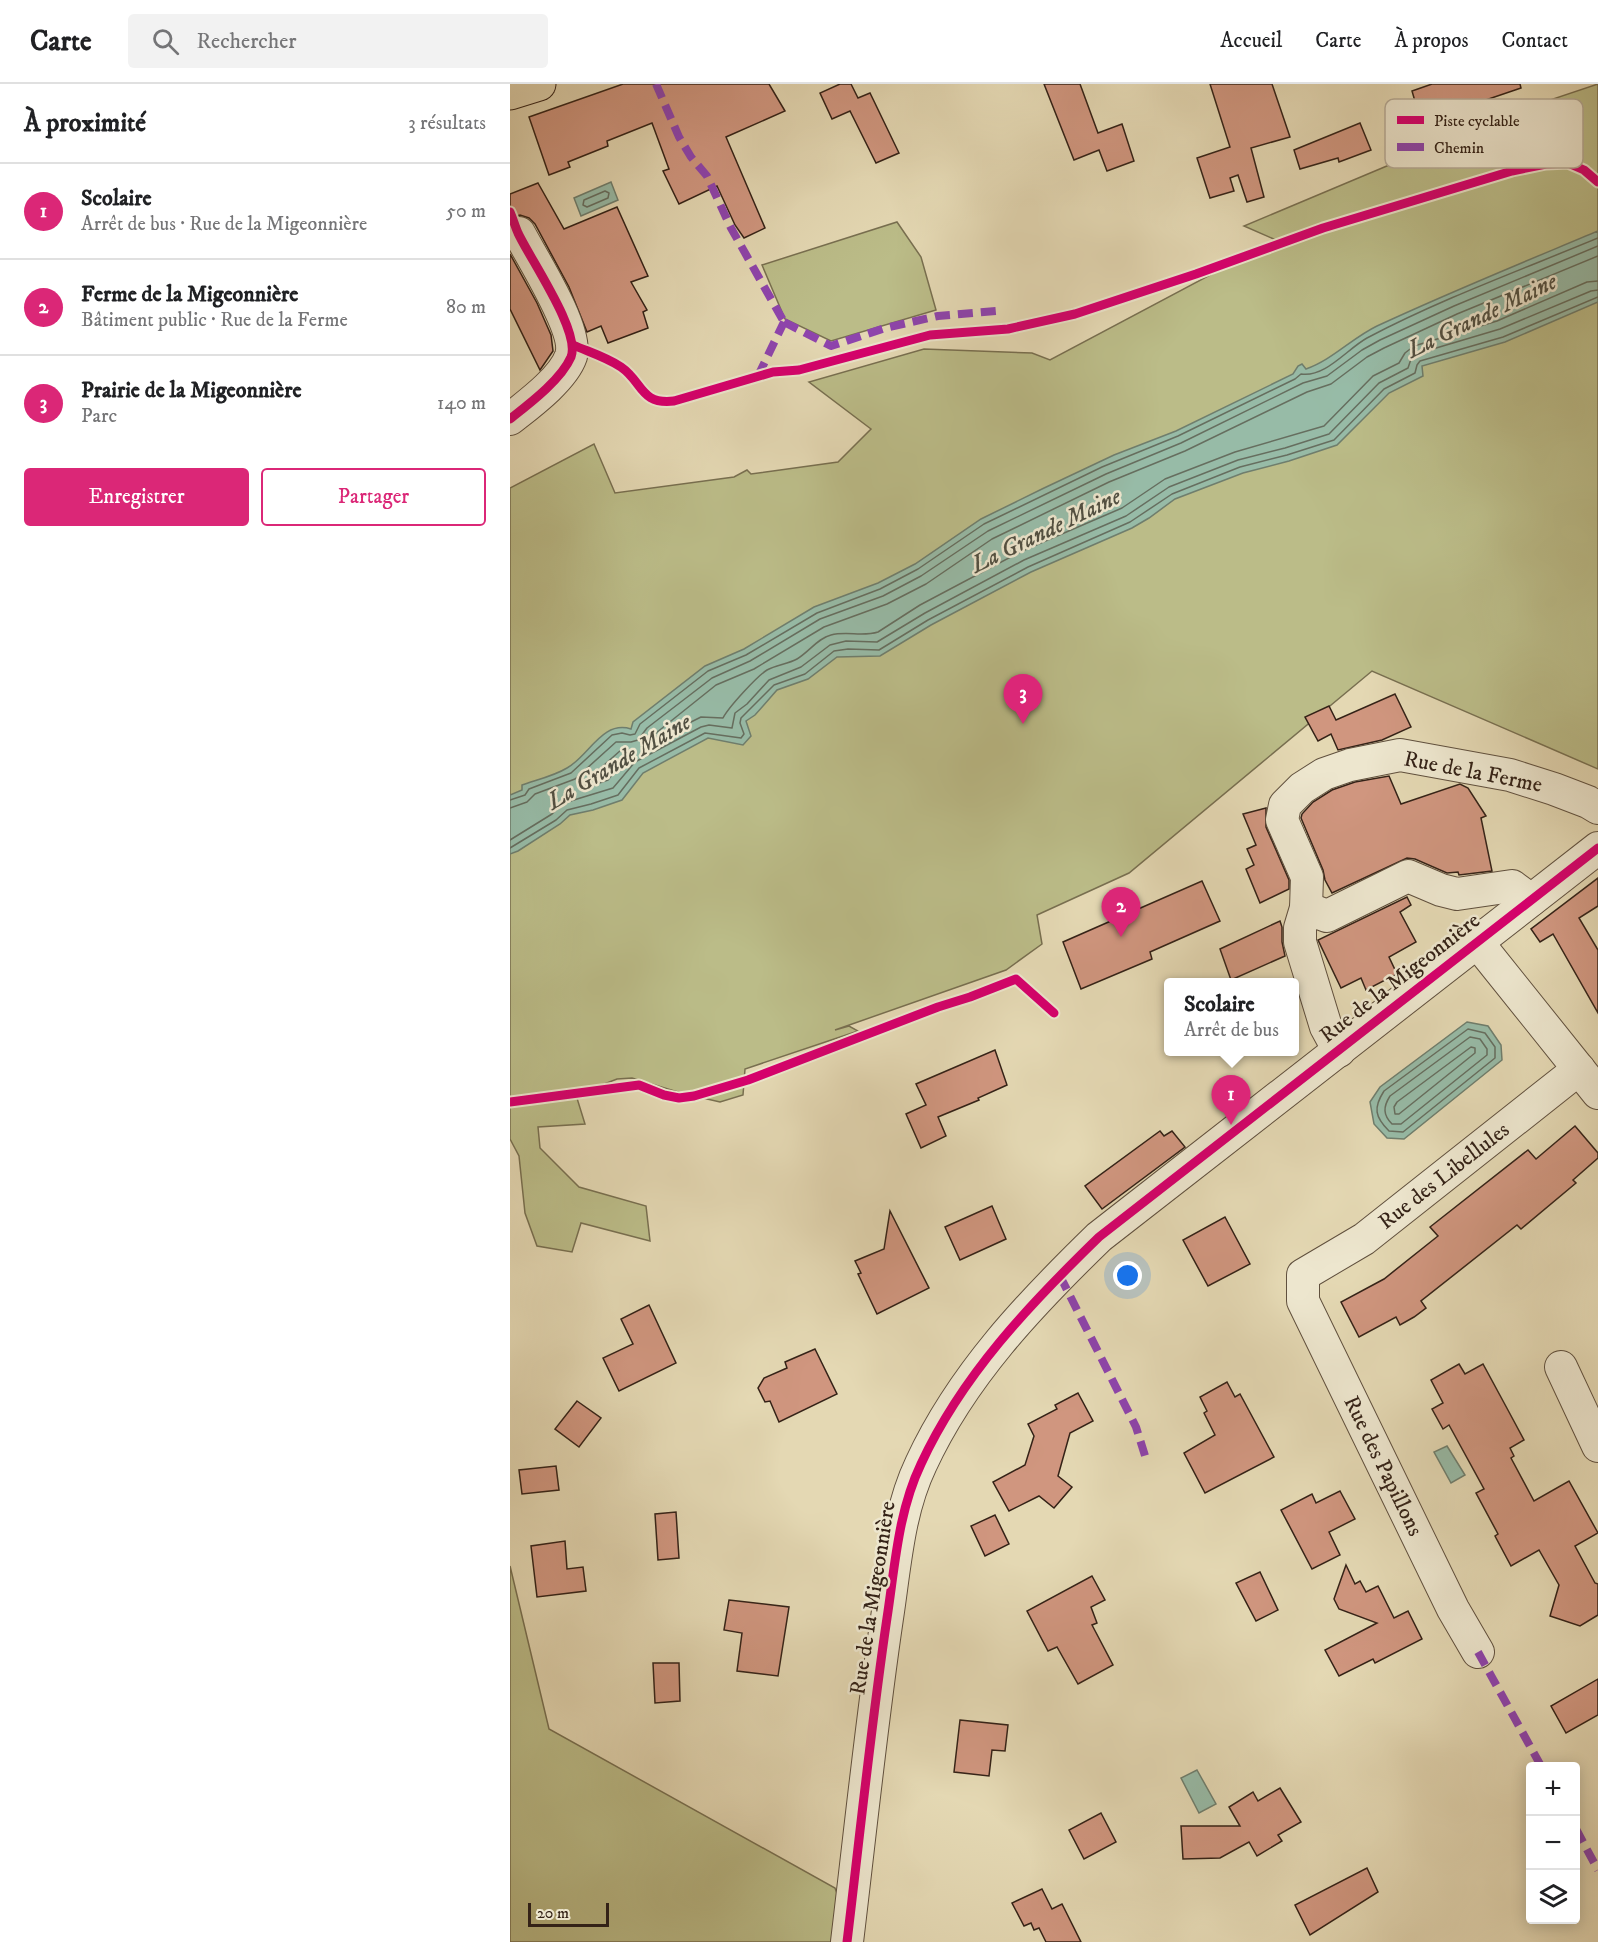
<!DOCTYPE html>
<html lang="fr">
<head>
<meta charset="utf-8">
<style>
  :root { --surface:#fff; --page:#f2f2f2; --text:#202124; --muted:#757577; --line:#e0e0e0; --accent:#db2777 }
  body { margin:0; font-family:"IM FELL DW Pica",serif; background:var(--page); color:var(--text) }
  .controls { position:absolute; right:18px; bottom:18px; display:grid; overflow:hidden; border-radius:6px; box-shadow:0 3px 15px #0003 }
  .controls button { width:54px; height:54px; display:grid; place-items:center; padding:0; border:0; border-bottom:2px solid var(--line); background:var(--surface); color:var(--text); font:30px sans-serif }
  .scale { position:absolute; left:18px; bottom:15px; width:81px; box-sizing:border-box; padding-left:6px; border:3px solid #342217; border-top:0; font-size:16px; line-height:21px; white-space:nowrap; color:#342217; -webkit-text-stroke:4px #ede6ce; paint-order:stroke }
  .you { position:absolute; left:618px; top:1192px; width:21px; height:21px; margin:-15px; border:4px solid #fff; border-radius:50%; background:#1a73e8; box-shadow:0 0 0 9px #1a73e833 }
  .badge { display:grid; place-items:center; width:39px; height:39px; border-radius:50%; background:var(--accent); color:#fff; font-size:20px; font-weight:700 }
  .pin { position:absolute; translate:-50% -50px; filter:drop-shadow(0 2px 3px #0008) }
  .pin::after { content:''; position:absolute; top:32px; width:21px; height:18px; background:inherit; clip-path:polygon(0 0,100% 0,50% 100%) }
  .popup { position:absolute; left:654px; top:894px; width:135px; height:78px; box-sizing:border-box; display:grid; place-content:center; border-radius:6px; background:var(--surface); filter:drop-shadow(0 2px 4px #0005); font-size:20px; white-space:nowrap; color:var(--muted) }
  .popup b { font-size:22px; color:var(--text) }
  .popup::after { content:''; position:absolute; left:50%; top:100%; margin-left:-12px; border:12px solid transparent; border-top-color:var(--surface) }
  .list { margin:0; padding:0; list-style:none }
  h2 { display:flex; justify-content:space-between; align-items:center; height:78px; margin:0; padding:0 24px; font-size:26px }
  h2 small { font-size:20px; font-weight:400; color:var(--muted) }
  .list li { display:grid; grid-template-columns:39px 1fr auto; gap:18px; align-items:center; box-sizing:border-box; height:96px; padding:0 24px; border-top:2px solid var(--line) }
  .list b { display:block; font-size:22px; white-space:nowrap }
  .list p { margin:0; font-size:20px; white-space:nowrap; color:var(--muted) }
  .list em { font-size:20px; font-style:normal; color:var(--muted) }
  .actions { display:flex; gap:12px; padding:18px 24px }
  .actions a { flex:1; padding:14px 0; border:2px solid var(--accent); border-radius:6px; text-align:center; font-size:21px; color:var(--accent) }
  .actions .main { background:var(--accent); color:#fff }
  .icon { flex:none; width:33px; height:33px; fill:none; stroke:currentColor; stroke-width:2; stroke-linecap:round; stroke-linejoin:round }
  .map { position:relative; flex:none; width:1088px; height:1858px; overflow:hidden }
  header { display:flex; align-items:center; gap:36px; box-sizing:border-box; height:84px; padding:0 30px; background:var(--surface); border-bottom:2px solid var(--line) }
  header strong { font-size:28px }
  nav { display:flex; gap:33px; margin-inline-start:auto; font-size:21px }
  .search { width:420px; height:54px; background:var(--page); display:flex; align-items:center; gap:15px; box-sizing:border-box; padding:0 21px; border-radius:6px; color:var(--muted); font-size:22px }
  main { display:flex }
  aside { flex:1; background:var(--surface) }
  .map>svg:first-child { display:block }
</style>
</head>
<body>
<header>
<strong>Carte</strong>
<div class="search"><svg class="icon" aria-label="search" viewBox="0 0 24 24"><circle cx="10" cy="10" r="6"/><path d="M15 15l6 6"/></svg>Rechercher</div>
<nav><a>Accueil</a><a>Carte</a><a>À propos</a><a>Contact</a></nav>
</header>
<main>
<aside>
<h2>À proximité<small>3 résultats</small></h2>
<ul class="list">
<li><span class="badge">1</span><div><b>Scolaire</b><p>Arrêt de bus · Rue de la Migeonnière</p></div><em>50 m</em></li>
<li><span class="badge">2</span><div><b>Ferme de la Migeonnière</b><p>Bâtiment public · Rue de la Ferme</p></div><em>80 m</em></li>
<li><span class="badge">3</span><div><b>Prairie de la Migeonnière</b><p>Parc</p></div><em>140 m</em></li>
</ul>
<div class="actions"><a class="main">Enregistrer</a><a>Partager</a></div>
</aside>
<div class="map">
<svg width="1088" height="1858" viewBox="0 0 1088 1858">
  <rect width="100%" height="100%" fill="#e4d8b3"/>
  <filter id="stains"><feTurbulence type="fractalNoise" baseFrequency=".00333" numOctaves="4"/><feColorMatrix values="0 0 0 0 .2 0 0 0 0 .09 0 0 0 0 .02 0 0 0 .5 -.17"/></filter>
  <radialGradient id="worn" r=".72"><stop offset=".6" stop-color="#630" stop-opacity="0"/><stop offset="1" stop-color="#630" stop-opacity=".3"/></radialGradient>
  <g fill="#bbbc88" stroke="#786f50" stroke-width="1.5">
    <polygon points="1088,0 1088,685 862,587 619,789 527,831 532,860 496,886 325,946 339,942 348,947 235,985 233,1011 210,1018 171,1009 122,994 107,995 66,1011 75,1040 28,1043 30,1064 69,1103 136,1122 140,1157 71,1139 62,1168 27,1162 15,1129 9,1072 0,1055 0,404 84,360 105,409 224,393 237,386 241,390 328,378 361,345 299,298 414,265 522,269 540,276 766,156 734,142 1010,26"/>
    <polygon points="387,138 411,173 426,226 321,257 275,235 252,181"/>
    <polygon points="0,1482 39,1645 325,1804 345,1858 0,1858"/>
  </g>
  <g fill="#97bba7" stroke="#6f7e6d" stroke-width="1.5">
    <polygon points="101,98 108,116 71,132 64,114"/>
    <path d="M1088 147V218L995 258 912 282 913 292 879 309 827 361 779 377 733 389 665 415 639 434 622 444 521 488 421 541 370 572 327 573 298 595 267 606 245 631 236 637 241 652 233 661 198 654 133 689 112 716 83 726 60 731 50 740 8 767 0 770V711L12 706V701C26 696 44 692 57 684 79 672 92 636 121 645L123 638 195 582 234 565 304 523 368 499 405 480 471 435 532 405 604 371 666 347 783 290 788 282 792 280 796 285C822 276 842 254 867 242 940 208 1014 178 1088 147Z"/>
    <polygon points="957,938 978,942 991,961 992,976 894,1055 877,1054 864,1040 860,1018 870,1003"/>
    <polygon points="937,1362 955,1391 941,1399 924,1368"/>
    <polygon points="687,1686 706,1720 689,1729 671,1694"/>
  </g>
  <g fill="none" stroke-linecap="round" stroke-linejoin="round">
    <g stroke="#666e5f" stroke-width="1.5">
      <polygon points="95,107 99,109 98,114 77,123 73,121 74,116"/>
      <path d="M1088 172 947 230 874 264 857 273 821 300 797 308 675 367 599 398 482 455 416 500 377 520 314 543 244 585 206 601 146 649 145 653 149 654 191 633 213 634C218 624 247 592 257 586 266 581 278 580 287 575 299 568 308 554 321 551 337 547 353 553 368 548L410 521 510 468 612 424 655 395 725 368 814 342 863 292 889 279 895 269 904 262 987 237 1077 198 1088 197"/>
      <polygon points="111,666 117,668 118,671 98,696 78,703 75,703 75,698"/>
      <path d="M0 716 15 711 19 705 61 689 102 651 112 649 120 651 125 650 130 640 198 587 236 571 307 529 370 505 408 485 474 440 592 383 668 352 785 295 791 290C815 294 837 265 857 254 931 215 1011 186 1088 154"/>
      <polyline points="0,724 17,718 25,710 65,695 106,658 121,658 128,656 137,644 202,594 240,577 310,535 373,512 411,492 478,447 596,390 671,359 793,299 817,292 852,266 870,256 944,222 1088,162"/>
      <polyline points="0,756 42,730 54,719 103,704 125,678 191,643 199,641 222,644 225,629 237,620 259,596 291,583 320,561 336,557 367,558 415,529 514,476 616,432 659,403 728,376 775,364 819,350 869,299 898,284 901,275 906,270 990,245 1081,207 1088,206"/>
      <polyline points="0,764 46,736 57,726 81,720 108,711 129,684 195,649 231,654 234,650 230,639 231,634 264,601 295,590 324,567 338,565 369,566 418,536 518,483 620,438 662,410 730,383 777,371 824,356 874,305 905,289 907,281 910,277 993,253 1088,213"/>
      <path d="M958 945 975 949 985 963V974L893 1048 879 1047C865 1033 863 1024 874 1007Z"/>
      <path d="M960 953 970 955 977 965V971L891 1040H882C873 1031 873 1023 880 1012Z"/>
      <polygon points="961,963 965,964 965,969 889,1030 885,1030 884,1023 887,1018"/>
    </g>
  </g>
  <g fill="#d0967f" stroke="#342217" stroke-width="1.5">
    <polygon points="113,0 259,0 275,27 216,53 255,144 234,154 225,141 207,102 169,120 153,87 159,85 142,39 97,57 98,62 58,78 60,83 39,91 19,33"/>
    <polygon points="330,0 341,0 348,14 360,9 389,69 366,79 340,27 322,35 310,9"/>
    <polygon points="534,0 570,0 588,49 612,40 624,77 597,87 589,66 564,76"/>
    <polygon points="700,0 762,0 780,53 741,64 754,113 737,118 728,91 720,94 724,107 700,114 687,74 720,63"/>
    <polygon points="922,0 1010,0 1011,4 911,38 902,7"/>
    <polygon points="850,39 861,66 829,78 828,74 790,85 784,66"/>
    <polygon points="28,99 54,145 107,123 138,192 121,198 137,226 133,228 138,244 98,259 91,242 77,248 59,203 25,140 19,134 10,131 0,134 0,110"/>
    <polygon points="0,170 27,219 41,251 43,267 30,286 0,225"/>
    <polygon points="885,610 901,643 872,656 828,666 821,650 808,657 795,633 819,622 826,636"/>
    <polygon points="879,692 891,720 950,700 958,704 976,732 971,734 982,787 949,791 948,788 937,789 905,775 897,774 822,809 815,796 813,786 791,734 792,730 803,718 822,706 845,698"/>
    <polygon points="756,724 756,743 779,796 779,805 750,819 736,785 744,781 737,765 746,761 733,730"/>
    <polygon points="1088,794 1088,822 1069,834 1088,866 1088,929 1043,850 1030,858 1021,845"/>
    <polygon points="692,797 710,837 640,868 642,875 571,905 553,858"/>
    <polygon points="897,813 901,821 890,828 906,858 879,873 887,890 856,906 851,894 831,904 808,856"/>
    <polygon points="770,837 772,843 772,858 775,872 721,896 710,865"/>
    <polygon points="485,966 497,1001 468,1014 469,1016 428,1033 436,1052 411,1064 396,1030 416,1021 406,1000"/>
    <polygon points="1065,1042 1088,1069 1088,1074 1063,1096 1066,1099 1011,1145 1007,1141 911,1217 916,1224 904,1233 890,1241 886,1233 849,1253 831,1218 874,1195 928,1152 920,1143 1018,1066 1026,1075"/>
    <polygon points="650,1047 654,1052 662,1047 675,1063 592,1125 575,1102"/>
    <polygon points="482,1122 496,1155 450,1176 435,1143"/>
    <polygon points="380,1127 419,1204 367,1230 348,1190 351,1189 345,1177 374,1165"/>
    <polygon points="715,1133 740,1180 698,1202 673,1156"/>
    <polygon points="139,1221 166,1279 109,1307 93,1274 123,1260 111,1235"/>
    <polygon points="305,1265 327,1310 269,1338 260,1317 255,1318 248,1304 254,1294 277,1284 275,1278"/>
    <polygon points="949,1280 955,1290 973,1280 999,1328 1014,1356 1000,1364 1004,1372 1001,1374 1024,1417 1059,1397 1088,1449 1065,1462 1085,1499 1088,1500 1088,1531 1070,1542 1040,1532 1049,1501 1029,1466 1001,1482 985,1452 988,1450 966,1409 974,1405 939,1341 933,1345 922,1325 933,1319 921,1296"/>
    <polygon points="717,1298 725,1313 730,1310 764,1373 695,1409 674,1369 705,1351 694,1329 697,1327 690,1313"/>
    <polygon points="568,1309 583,1337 560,1349 548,1392 562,1403 544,1424 529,1412 499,1427 483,1398 515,1381 524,1352 518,1340 547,1325 545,1321"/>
    <polygon points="67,1317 91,1334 69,1363 45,1345"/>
    <polygon points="46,1382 49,1406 12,1410 9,1386"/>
    <polygon points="830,1407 845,1435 819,1448 830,1471 802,1485 771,1426 802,1410 806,1419"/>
    <polygon points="166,1428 169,1474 148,1476 145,1430"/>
    <polygon points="485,1431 499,1460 475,1472 461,1442"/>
    <polygon points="55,1457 57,1485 73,1483 76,1507 27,1513 21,1462"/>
    <polygon points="836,1481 845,1500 850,1497 856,1508 868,1502 884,1534 898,1527 912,1555 865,1579 863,1575 829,1592 815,1566 867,1539 829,1525 824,1515"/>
    <polygon points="750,1488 768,1526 746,1537 726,1499"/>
    <polygon points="582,1492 595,1516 581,1523 587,1539 582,1541 603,1581 568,1600 547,1563 538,1567 517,1527"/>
    <polygon points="219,1516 279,1523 268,1592 227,1587 232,1549 214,1546"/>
    <polygon points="143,1579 169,1579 170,1617 145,1619"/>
    <polygon points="1088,1595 1088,1631 1056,1649 1041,1622"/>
    <polygon points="450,1636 498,1641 495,1667 482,1666 479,1692 444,1688"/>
    <polygon points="770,1704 791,1738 768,1751 772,1757 747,1772 739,1758 710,1774 673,1775 671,1742 730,1742 719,1723 743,1708 748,1717"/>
    <polygon points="591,1729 606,1758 574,1775 559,1746"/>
    <polygon points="857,1784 868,1808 800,1851 785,1821"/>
    <polygon points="532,1805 542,1825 552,1820 571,1858 536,1858 529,1844 524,1846 521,1839 514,1842 502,1819"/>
  </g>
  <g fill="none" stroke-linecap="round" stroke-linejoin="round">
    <g stroke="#60503e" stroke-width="34">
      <g id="minor">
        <path d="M0 335C19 320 53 295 61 272 69 247 22 174 9 149"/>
        <polyline points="796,824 817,832 898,792 931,806 947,810 1002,802 1021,816"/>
        <polyline points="967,858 1088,1009"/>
        <polyline points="829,967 816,943 790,858 790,844 796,824 797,793 772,736 775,721 792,704 814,690 840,681 890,671 1000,691 1044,705 1078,718 1088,724"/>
        <polyline points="1051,1283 1088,1362"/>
        <polyline points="968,1568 943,1525 793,1217 793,1191 854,1155 1069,985"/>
        <path d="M337 1858C350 1750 361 1642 377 1534 385 1482 388 1428 411 1380 452 1291 520 1220 589 1153L1088 764"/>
      </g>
    </g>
    <g stroke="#342217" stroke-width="35">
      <polyline id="major" points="0,9 29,0"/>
    </g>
    <use href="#minor" stroke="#ede6ce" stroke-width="32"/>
    <use href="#major" stroke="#e4d8b3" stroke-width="33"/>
    <g stroke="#8e44ad" stroke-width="8" stroke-dasharray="15 8" stroke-linecap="butt">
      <polyline points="146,0 169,53 181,73 197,92 221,144 274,238"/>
      <polyline points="274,238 321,262 375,244 428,232 486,227"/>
      <polyline points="248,292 274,238"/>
      <polyline points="550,1192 626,1343 637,1378"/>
      <polyline points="968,1568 1031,1682"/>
      <polyline points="1066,1745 1088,1786"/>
    </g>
    <g stroke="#ede6ce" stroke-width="13">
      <g id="cycleway">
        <path d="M0 128C3 135 5 142 8 149 20 175 71 248 61 273 51 296 19 320 0 335"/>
        <path d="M63 261C79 268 96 273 111 283 133 298 130 321 164 317L263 288 289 286 420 251 498 245 565 230 686 190 813 144 1002 87 1036 80 1058 79 1074 86 1088 98"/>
        <polyline points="0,1018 129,1001 154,1011 169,1014 184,1012 238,996 428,923 460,913 506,895 544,929"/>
        <path d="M337 1858C350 1750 361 1642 377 1534 385 1482 388 1428 411 1380 452 1291 520 1220 589 1153L1088 764"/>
      </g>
    </g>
    <use href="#cycleway" stroke="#d6006c" stroke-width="9"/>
  </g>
  <g text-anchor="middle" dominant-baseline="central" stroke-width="5" stroke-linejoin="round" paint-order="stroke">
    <g font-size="22" fill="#342217" stroke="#ede6ce">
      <text transform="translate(963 688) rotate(11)">Rue de la Ferme</text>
      <text transform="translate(890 894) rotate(-38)">Rue de la Migeonnière</text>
      <text transform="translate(934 1092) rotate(-38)">Rue des Libellules</text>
      <text transform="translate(873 1382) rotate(64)">Rue des Papillons</text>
      <text transform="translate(363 1514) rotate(-81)">Rue de la Migeonnière</text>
    </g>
    <g font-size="24" font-style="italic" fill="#525042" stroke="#ede6ce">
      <text transform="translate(972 232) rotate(-26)">La Grande Maine</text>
      <text transform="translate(536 447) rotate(-26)">La Grande Maine</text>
      <text transform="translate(109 678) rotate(-31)">La Grande Maine</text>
    </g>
  </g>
  <rect x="875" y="15" width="198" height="69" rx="9" fill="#ede6ce" stroke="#b6ab97" stroke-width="1.5"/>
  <rect x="887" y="32" width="27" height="8" fill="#d6006c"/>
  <rect x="887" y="59" width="27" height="8" fill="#8e44ad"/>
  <g font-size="16" fill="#342217">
    <text x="924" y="42">Piste cyclable</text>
    <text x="924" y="69">Chemin</text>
  </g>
  <rect width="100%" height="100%" filter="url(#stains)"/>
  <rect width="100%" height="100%" fill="url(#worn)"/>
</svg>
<div class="controls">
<button>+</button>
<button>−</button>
<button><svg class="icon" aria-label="layers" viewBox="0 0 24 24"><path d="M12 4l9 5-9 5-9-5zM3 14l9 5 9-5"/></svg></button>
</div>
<div class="scale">20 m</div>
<div class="you"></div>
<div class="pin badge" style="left:721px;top:1041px">1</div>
<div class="popup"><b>Scolaire</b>Arrêt de bus</div>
<div class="pin badge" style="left:611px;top:853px">2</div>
<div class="pin badge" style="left:513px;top:640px">3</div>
</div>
</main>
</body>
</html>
